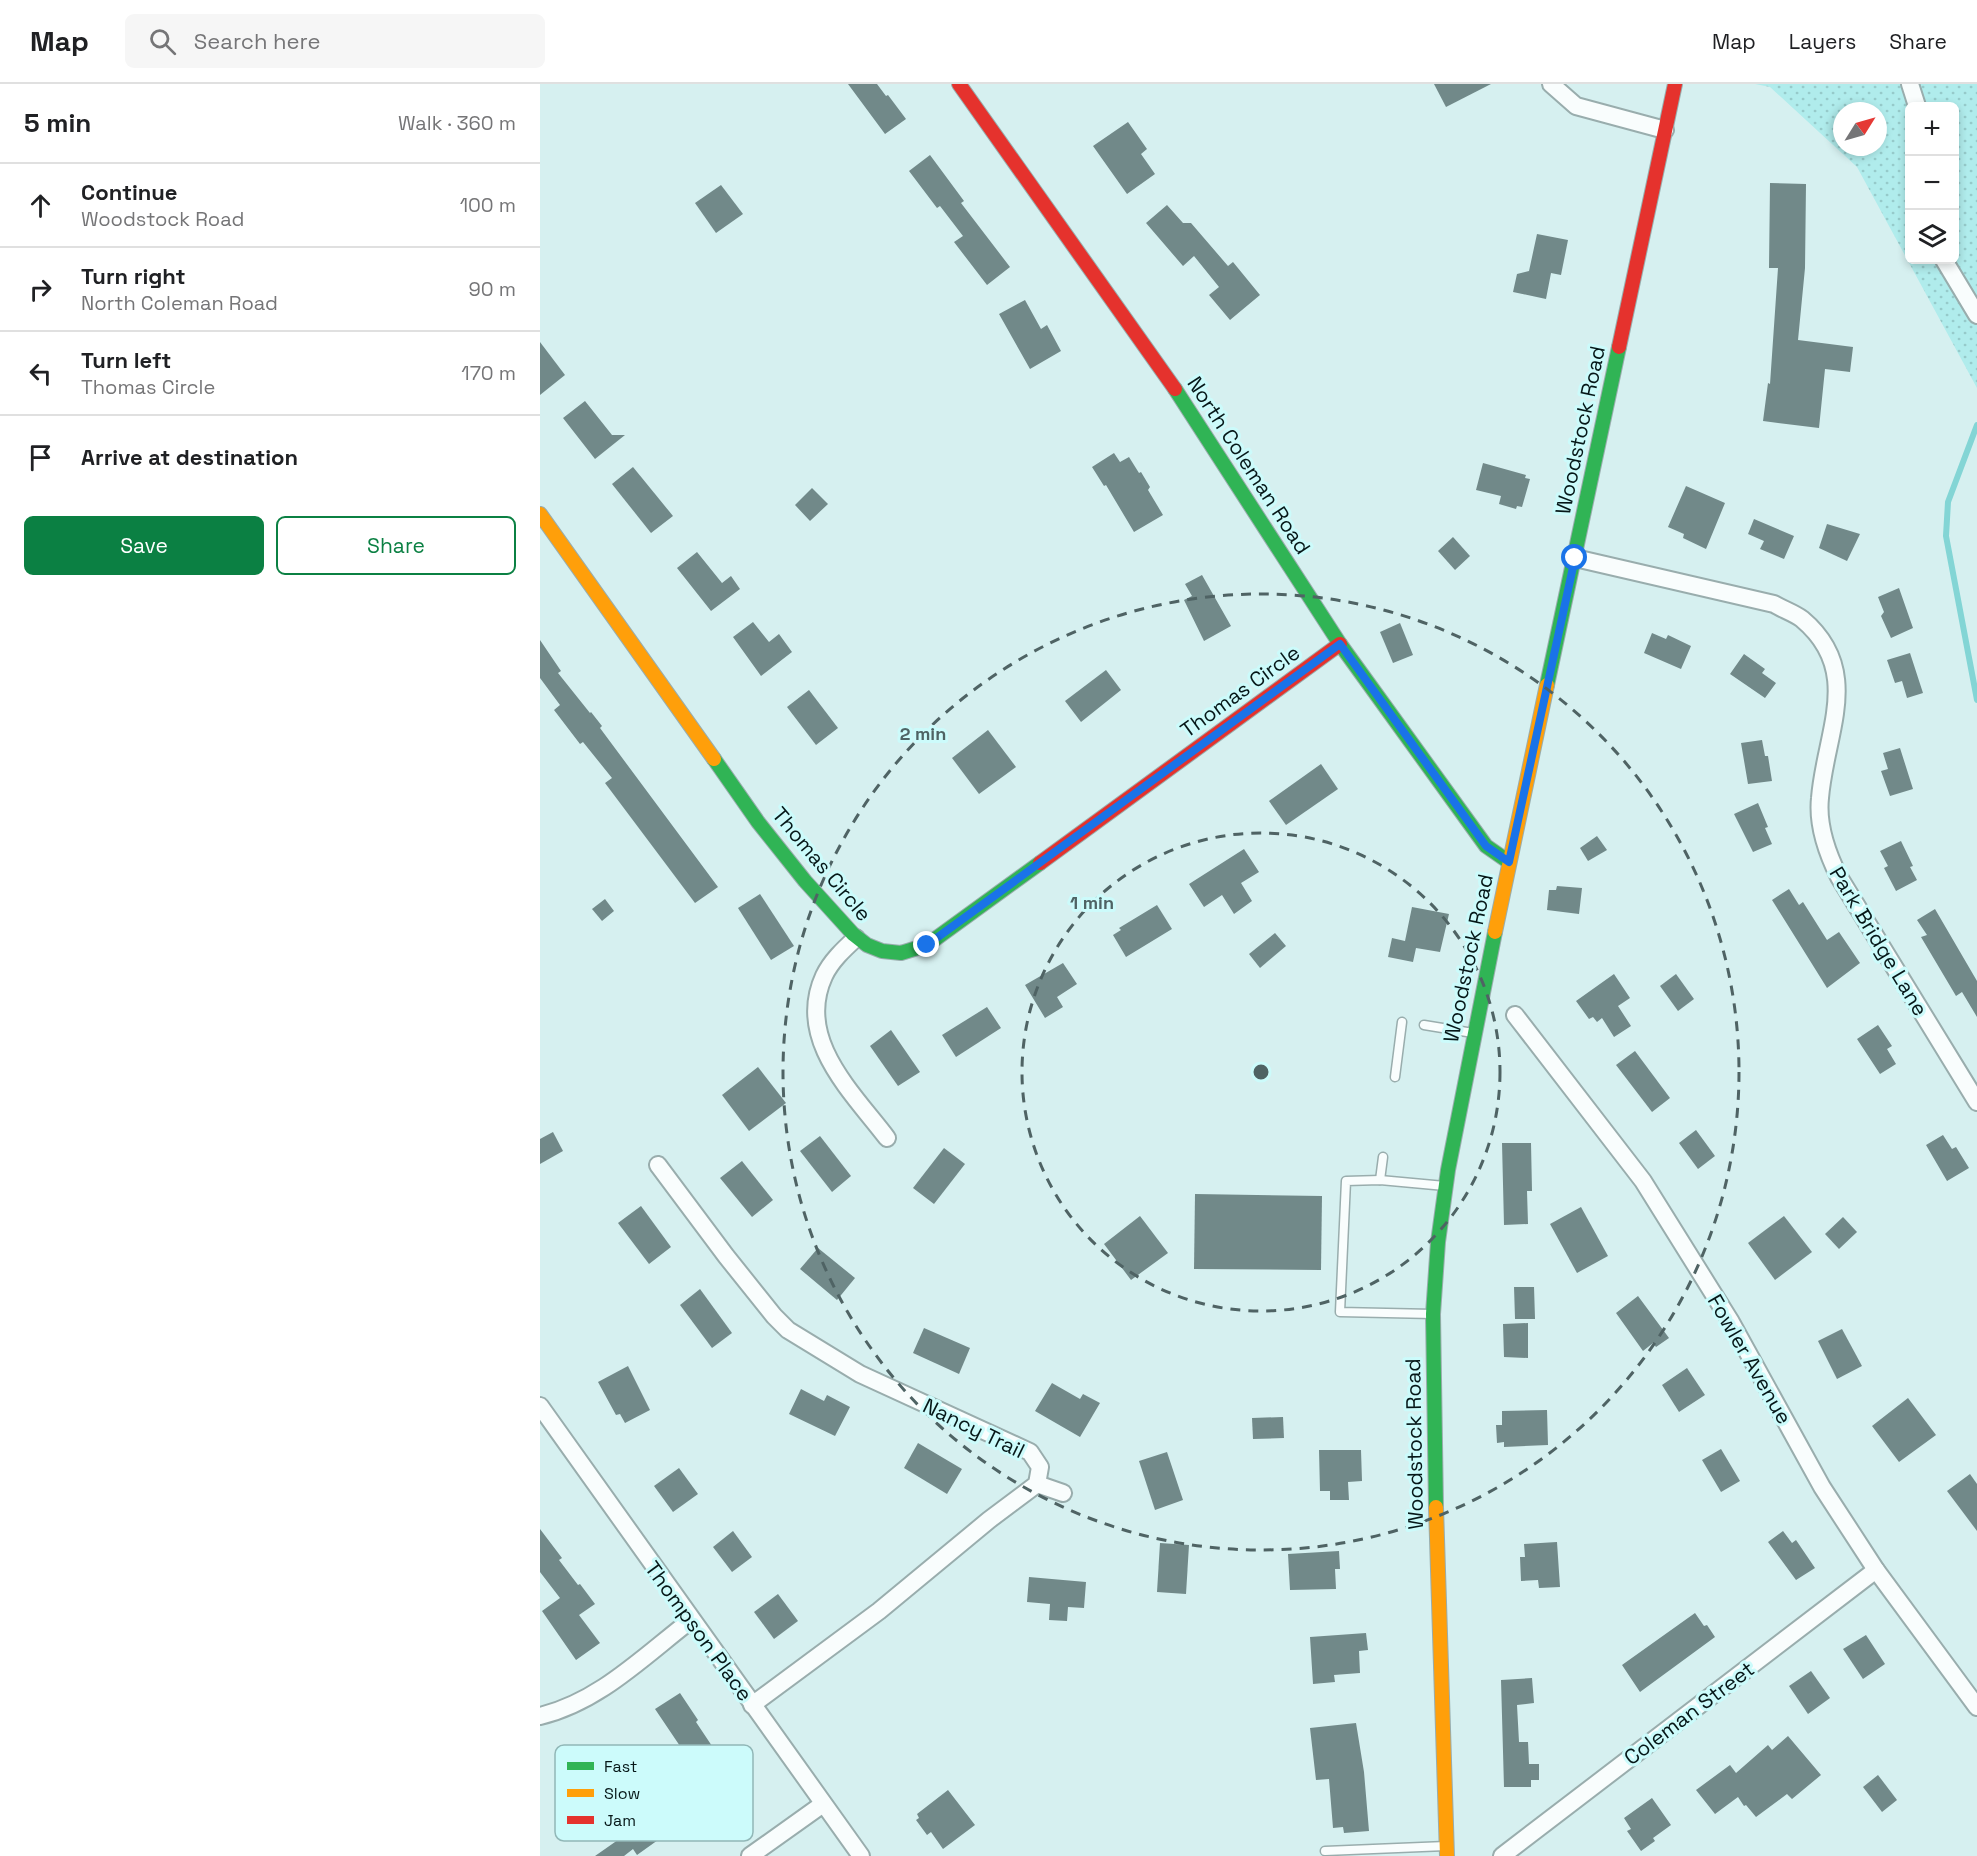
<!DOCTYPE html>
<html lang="en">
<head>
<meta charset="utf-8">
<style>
  :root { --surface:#fff; --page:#f6f6f6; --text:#202124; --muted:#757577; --line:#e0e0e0; --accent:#0b8043 }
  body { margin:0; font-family:"Space Grotesk",sans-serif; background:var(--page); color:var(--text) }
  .controls { position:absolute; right:18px; top:18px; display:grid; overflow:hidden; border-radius:9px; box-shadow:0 3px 9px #0003 }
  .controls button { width:54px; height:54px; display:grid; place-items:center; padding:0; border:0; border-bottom:2px solid var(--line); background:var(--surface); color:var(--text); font:30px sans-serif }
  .compass { position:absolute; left:1293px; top:18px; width:54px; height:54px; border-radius:50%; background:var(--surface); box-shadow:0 3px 9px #0003; rotate:53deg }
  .stop { position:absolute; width:18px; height:18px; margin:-14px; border:4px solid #1a73e8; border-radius:50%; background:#fff }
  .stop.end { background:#1a73e8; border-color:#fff; box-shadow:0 2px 6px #0008 }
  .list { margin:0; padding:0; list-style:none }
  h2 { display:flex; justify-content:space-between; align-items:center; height:78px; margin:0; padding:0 24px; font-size:26px }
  h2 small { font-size:20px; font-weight:400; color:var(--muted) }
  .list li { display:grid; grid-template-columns:39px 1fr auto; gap:18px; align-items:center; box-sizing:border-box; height:84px; padding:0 24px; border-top:2px solid var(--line) }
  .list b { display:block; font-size:22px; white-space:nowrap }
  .list p { margin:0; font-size:20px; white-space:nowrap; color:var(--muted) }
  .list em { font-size:20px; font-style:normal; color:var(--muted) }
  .actions { display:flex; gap:12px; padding:18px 24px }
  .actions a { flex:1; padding:14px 0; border:2px solid var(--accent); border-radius:9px; text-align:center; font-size:21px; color:var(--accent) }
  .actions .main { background:var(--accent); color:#fff }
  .icon { flex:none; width:33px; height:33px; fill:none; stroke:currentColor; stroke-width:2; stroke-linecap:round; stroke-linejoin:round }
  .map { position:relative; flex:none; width:1437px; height:1772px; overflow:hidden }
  header { display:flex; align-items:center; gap:36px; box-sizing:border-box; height:84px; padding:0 30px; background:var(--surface); border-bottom:2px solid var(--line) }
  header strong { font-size:28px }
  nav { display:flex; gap:33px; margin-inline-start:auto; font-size:21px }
  .search { width:420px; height:54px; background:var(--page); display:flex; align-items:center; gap:15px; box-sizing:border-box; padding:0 21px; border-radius:9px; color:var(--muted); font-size:22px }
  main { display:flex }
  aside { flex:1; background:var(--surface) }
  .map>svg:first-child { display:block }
</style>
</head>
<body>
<header>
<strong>Map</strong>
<div class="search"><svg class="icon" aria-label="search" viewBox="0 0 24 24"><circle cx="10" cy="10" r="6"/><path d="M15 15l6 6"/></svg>Search here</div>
<nav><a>Map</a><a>Layers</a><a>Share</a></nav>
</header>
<main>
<aside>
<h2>5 min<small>Walk · 360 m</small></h2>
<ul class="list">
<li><svg class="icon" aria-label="ahead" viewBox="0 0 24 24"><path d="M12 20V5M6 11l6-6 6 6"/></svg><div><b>Continue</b><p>Woodstock Road</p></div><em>100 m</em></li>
<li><svg class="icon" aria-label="right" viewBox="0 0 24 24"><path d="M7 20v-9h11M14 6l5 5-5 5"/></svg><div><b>Turn right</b><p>North Coleman Road</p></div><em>90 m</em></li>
<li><svg class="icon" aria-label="left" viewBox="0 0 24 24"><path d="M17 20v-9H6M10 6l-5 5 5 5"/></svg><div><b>Turn left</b><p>Thomas Circle</p></div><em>170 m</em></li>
<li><svg class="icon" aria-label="arrive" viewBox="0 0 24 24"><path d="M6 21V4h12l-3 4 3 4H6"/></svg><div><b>Arrive at destination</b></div></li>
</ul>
<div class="actions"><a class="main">Save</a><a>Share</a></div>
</aside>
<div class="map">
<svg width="1437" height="1772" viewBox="0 0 1437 1772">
  <defs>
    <pattern id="park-dots" width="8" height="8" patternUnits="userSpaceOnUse" patternTransform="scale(1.5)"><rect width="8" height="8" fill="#b0ecec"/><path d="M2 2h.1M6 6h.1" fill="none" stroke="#96caca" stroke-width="1.8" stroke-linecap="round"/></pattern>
  </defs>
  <rect width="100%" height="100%" fill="#d6f0f0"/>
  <path fill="url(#park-dots)" fill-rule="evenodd" d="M1215 0H1437V304L1317 83 1230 3ZM1370 22H1414V176H1370ZM1302 27H1338V63H1302Z"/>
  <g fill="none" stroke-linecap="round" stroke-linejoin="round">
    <polyline stroke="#83d5d5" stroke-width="6" points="1437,341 1408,418 1406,452 1437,616"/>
  </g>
  <g fill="#718989">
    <polygon points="308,0 337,0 346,12 348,11 366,35 345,50"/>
    <polygon points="894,0 951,0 906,23"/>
    <polygon points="588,38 607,65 601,70 615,90 587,110 553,62"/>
    <polygon points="390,71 424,117 421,119 470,183 447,201 414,158 423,152 400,122 397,124 369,87"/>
    <polygon points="1230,99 1266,100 1265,184 1258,256 1313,263 1310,288 1285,285 1279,344 1223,337 1228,299 1230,300 1238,184 1229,184"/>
    <polygon points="181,101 203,130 176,149 155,119"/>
    <polygon points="627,121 643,139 651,139 688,182 693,178 720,211 690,236 669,211 679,203 654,172 643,182 606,139"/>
    <polygon points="997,150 1028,156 1021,191 1011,189 1006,215 973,208 977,190 989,187"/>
    <polygon points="485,216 501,245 507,241 521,267 490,285 459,230"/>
    <polygon points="0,258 25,291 0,311"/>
    <polygon points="45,317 72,351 85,351 55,375 23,334"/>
    <polygon points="574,369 580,378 589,373 599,389 601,388 610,403 608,406 623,431 594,448 566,401 564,402 552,383"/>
    <polygon points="943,379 986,391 985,394 990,395 982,423 977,422 976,425 959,420 961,412 936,406"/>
    <polygon points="93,383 133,432 111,449 72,400"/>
    <polygon points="1146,402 1185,419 1166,465 1143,454 1144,450 1128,443"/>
    <polygon points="272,404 288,420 270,437 255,421"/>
    <polygon points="1214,435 1254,452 1244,475 1220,465 1224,457 1208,450"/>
    <polygon points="1287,440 1320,450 1307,477 1279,464"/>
    <polygon points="913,453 930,472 915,486 898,467"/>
    <polygon points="157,468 182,499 191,492 200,505 171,527 137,484"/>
    <polygon points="662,491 691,542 664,557 644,516 652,512 645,500"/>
    <polygon points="1359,504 1373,544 1351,554 1341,532 1344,528 1338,513"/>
    <polygon points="213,538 229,558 239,550 252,568 221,592 193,553"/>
    <polygon points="860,539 873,571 853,579 840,548"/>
    <polygon points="1112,549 1126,555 1128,551 1151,562 1141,585 1104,569"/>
    <polygon points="0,556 21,587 18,589 50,629 51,628 62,642 60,644 178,803 155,819 65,699 72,694 43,658 40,660 14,626 20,621 0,594"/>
    <polygon points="1370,569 1383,609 1367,614 1362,597 1355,599 1347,576"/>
    <polygon points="1204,570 1225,585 1222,589 1236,599 1225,614 1190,590"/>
    <polygon points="566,586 581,606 541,638 525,617"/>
    <polygon points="269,606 298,644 276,661 247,623"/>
    <polygon points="448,646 476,683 439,710 412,674"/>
    <polygon points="1222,656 1225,672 1228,672 1232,697 1208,700 1201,659"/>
    <polygon points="1360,664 1373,705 1350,712 1341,687 1348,685 1343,669"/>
    <polygon points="781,680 798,705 746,741 729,717"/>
    <polygon points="1218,719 1228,743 1225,744 1232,760 1213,768 1194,730"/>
    <polygon points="1057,752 1067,766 1048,777 1040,764"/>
    <polygon points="1361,757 1373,782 1370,783 1377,796 1356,807 1344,784 1348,782 1340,767"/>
    <polygon points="704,765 719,788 701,799 712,817 694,830 682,811 664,823 649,800"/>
    <polygon points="1017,802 1042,804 1039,830 1007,826 1009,806 1016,806"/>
    <polygon points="1249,805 1259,821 1263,818 1287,856 1299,848 1320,879 1287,904 1232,816"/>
    <polygon points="220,810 254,862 231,876 198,824"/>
    <polygon points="65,815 74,827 62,837 52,825"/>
    <polygon points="617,821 632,845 586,873 573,851 581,846 579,844"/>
    <polygon points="872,823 909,830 900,868 876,864 873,878 848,873 852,854 865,857"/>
    <polygon points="1395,825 1437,897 1437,933 1422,908 1416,912 1381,853 1387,851 1377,836"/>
    <polygon points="735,849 746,862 720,884 709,870"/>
    <polygon points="523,879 537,900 517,913 523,923 505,934 485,901"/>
    <polygon points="1074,890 1090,914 1078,922 1091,942 1074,953 1062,934 1057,938 1053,933 1049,935 1036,917"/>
    <polygon points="1136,890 1154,915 1138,927 1120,902"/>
    <polygon points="447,923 461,944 416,973 402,951"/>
    <polygon points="1338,941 1352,962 1347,965 1356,980 1340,990 1317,955"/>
    <polygon points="351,946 380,988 358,1002 330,962"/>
    <polygon points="1095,967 1130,1014 1112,1028 1076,981"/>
    <polygon points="218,983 246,1019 209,1047 182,1011"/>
    <polygon points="1156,1046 1175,1072 1158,1085 1139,1059"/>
    <polygon points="13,1048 23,1067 0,1080 0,1055"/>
    <polygon points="1403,1051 1412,1065 1416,1063 1429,1084 1407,1097 1386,1061"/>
    <polygon points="280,1052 311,1092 292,1108 260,1067"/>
    <polygon points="962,1059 991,1059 992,1107 987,1107 988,1140 964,1141"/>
    <polygon points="404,1064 425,1080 394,1120 373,1104"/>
    <polygon points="202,1077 233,1116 212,1133 180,1094"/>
    <polygon points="655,1110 782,1112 781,1186 654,1185"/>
    <polygon points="101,1122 131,1163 109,1180 78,1139"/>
    <polygon points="1041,1123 1068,1172 1037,1189 1010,1140"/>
    <polygon points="600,1132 628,1169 591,1196 564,1160"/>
    <polygon points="1244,1132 1272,1168 1235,1196 1208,1159"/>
    <polygon points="1303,1133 1317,1148 1299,1165 1285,1150"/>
    <polygon points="278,1164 315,1194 297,1216 260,1185"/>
    <polygon points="974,1203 994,1203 995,1235 975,1235"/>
    <polygon points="160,1205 192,1249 172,1264 140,1221"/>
    <polygon points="1098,1212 1129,1254 1116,1263 1113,1259 1103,1267 1076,1229"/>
    <polygon points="988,1239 988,1274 964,1273 963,1240"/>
    <polygon points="384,1244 430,1264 419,1290 373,1269"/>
    <polygon points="1302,1245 1322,1282 1297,1295 1278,1257"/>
    <polygon points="88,1282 110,1326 85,1339 80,1330 76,1331 58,1298"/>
    <polygon points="1147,1284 1165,1311 1139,1328 1122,1301"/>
    <polygon points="512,1299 540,1315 543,1310 560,1319 540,1353 495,1327"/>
    <polygon points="261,1305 284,1317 287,1311 310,1323 295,1352 249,1330"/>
    <polygon points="1368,1314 1396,1351 1359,1378 1332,1342"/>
    <polygon points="1007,1326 1008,1361 964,1363 964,1358 957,1359 956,1341 962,1341 962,1327"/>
    <polygon points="743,1333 744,1354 713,1355 712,1334"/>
    <polygon points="378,1359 422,1385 407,1410 364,1384"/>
    <polygon points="1181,1365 1200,1397 1181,1408 1162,1376"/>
    <polygon points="779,1366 821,1366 822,1397 808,1398 809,1416 790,1416 790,1407 780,1407"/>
    <polygon points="627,1368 643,1416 615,1426 599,1377"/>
    <polygon points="139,1384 158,1410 133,1428 114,1402"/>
    <polygon points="1430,1390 1437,1400 1437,1447 1407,1407"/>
    <polygon points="0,1445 22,1474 19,1476 38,1501 40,1500 55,1520 39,1531 60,1559 36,1576 2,1527 20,1514 0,1488"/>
    <polygon points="193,1447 212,1473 192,1488 173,1463"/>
    <polygon points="1243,1447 1252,1459 1256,1456 1275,1484 1256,1496 1228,1458"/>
    <polygon points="1017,1458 1020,1503 999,1504 998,1496 981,1497 980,1473 985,1473 984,1460"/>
    <polygon points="620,1459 649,1461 646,1510 617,1508"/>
    <polygon points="799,1467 800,1485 795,1485 796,1505 750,1506 748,1470"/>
    <polygon points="489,1493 546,1498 544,1524 528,1523 527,1537 509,1536 510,1520 487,1518"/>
    <polygon points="238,1510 258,1537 234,1555 214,1528"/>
    <polygon points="1155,1529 1164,1542 1167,1541 1175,1553 1100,1608 1082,1581"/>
    <polygon points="826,1549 828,1566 819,1567 820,1589 794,1591 795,1598 773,1600 770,1553"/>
    <polygon points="1326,1551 1345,1580 1323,1595 1303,1565"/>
    <polygon points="1271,1587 1290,1614 1268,1630 1249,1602"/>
    <polygon points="992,1594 994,1619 977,1621 979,1658 988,1658 989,1680 999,1680 999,1696 991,1696 991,1703 964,1703 961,1596"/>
    <polygon points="140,1609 158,1636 156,1638 180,1674 183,1671 207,1707 176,1727 165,1712 171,1708 115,1625"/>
    <polygon points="816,1639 824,1688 829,1747 804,1749 803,1743 793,1744 789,1695 776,1696 770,1644"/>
    <polygon points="1248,1652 1281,1691 1252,1715 1247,1710 1216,1733 1206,1721 1204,1722 1198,1713 1175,1730 1156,1706 1190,1681 1196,1689 1228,1661 1232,1666"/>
    <polygon points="1338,1691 1357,1716 1342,1728 1323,1703"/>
    <polygon points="408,1706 435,1741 403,1765 391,1748 387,1751 376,1736 379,1734 377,1730"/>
    <polygon points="1112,1714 1131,1741 1113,1754 1115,1757 1101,1767 1087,1747 1091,1745 1084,1734"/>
    <polygon points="108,1728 125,1751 97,1771 93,1765 84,1772 55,1772 85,1751 83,1746"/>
  </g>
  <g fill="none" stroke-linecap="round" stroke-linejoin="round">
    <g stroke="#99adad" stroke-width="11">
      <g id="lane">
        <polyline points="884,941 933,949"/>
        <polyline points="855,993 862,938"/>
        <polyline points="840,1096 843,1073"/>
        <polyline points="893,1230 800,1228 806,1097 840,1096 905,1102"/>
        <polyline points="785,1767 906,1762"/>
      </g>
    </g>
    <g stroke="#99adad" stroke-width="20">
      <g id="street">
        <polyline points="1011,0 1036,22 1125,46"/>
        <polyline points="1370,0 1377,22"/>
        <polyline points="1404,176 1437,231"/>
        <path d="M1035 474 1234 520C1242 525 1254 529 1262 535 1324 587 1285 649 1280 714 1277 742 1287 769 1299 793L1437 1018"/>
        <path d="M316 854C304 865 291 877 284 892 255 955 312 1008 347 1054"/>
        <polyline points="975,931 1103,1097 1191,1238 1282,1403 1336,1486 1437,1623"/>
        <polyline points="118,1081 186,1172 234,1232 248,1246 320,1290 490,1368 500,1383 497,1400 449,1436 339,1527 212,1621"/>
        <polyline points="0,1322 321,1772"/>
        <polyline points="497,1400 523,1409"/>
        <path d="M0 1632C59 1618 104 1572 151 1536"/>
        <polyline points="210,1772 283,1720"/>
        <polyline points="962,1772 1336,1486"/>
      </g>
    </g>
    <g stroke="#99adad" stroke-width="16">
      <g id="fast">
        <polyline points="635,305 800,560 946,762 969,778"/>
        <polyline points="1007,601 1079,263"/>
        <polyline points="174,675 218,738 265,797 313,850 327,861 342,867 361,869 387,861 500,779"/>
        <polyline points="896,1423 893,1230 898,1158 908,1086 955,848"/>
      </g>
    </g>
    <g stroke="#99adad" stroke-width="16">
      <g id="slow">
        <polyline points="0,430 174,675"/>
        <polyline points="955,848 1007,601"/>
        <polyline points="896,1423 907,1772"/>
      </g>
    </g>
    <g stroke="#99adad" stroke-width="16">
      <g id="jam">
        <polyline points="419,0 635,305"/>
        <polyline points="1079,263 1135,0"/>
        <polyline points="500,779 800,560"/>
      </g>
    </g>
    <use href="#lane" stroke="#f9fdfd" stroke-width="8"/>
    <use href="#street" stroke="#f9fdfd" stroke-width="16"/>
    <use href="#fast" stroke="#30b455" stroke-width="14"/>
    <use href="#slow" stroke="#ff9f0a" stroke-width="14"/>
    <use href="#jam" stroke="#e5322d" stroke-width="14"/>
  </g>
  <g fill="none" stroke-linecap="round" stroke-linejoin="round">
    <polyline stroke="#1a73e8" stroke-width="8" points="387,861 800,560 946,762 969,778 1035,474"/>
  </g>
  <g fill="none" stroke="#4f6364" stroke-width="3" stroke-dasharray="10 8">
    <circle cx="721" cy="988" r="239"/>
    <circle cx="721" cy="988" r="478"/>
  </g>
  <g text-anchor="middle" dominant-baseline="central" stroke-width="6" stroke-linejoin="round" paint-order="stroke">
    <g font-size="21" fill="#061718" stroke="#ccfbfb">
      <text transform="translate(1040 346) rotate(-78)">Woodstock Road</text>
      <text transform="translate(709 381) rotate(57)">North Coleman Road</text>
      <text transform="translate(700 607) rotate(-36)">Thomas Circle</text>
      <text transform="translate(282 780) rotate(50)">Thomas Circle</text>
      <text transform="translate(1339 857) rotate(59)">Park Bridge Lane</text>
      <text transform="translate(928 874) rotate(-78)">Woodstock Road</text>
      <text transform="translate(1210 1275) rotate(60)">Fowler Avenue</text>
      <text transform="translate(434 1344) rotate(26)">Nancy Trail</text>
      <text transform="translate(874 1360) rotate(-91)">Woodstock Road</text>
      <text transform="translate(159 1547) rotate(54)">Thompson Place</text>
      <text transform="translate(1149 1629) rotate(-37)">Coleman Street</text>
    </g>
  </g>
  <rect x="15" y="1661" width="198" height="96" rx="9" fill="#ccfbfb" stroke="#91b7b7" stroke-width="1.5"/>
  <rect x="27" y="1678" width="27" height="8" fill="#30b455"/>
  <rect x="27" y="1705" width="27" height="8" fill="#ff9f0a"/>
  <rect x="27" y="1732" width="27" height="8" fill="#e5322d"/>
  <g font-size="16" fill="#061718">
    <text x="64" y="1688">Fast</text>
    <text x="64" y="1715">Slow</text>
    <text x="64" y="1742">Jam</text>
  </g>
  <circle cx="721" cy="988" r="9" fill="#4f6364" stroke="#ccfbfb" stroke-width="3"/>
  <g font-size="18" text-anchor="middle" font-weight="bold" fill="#4f6364" stroke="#ccfbfb" stroke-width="6" stroke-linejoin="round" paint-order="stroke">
    <text x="383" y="656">2 min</text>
    <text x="552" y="825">1 min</text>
  </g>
</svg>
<div class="controls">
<button>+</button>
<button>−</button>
<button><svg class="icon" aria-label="layers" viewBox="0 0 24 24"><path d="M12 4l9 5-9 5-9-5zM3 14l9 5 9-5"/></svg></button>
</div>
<svg class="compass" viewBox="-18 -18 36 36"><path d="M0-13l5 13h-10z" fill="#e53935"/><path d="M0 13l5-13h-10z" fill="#757577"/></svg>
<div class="stop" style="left:1035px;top:474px"></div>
<div class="stop end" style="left:387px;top:861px"></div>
</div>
</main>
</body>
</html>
